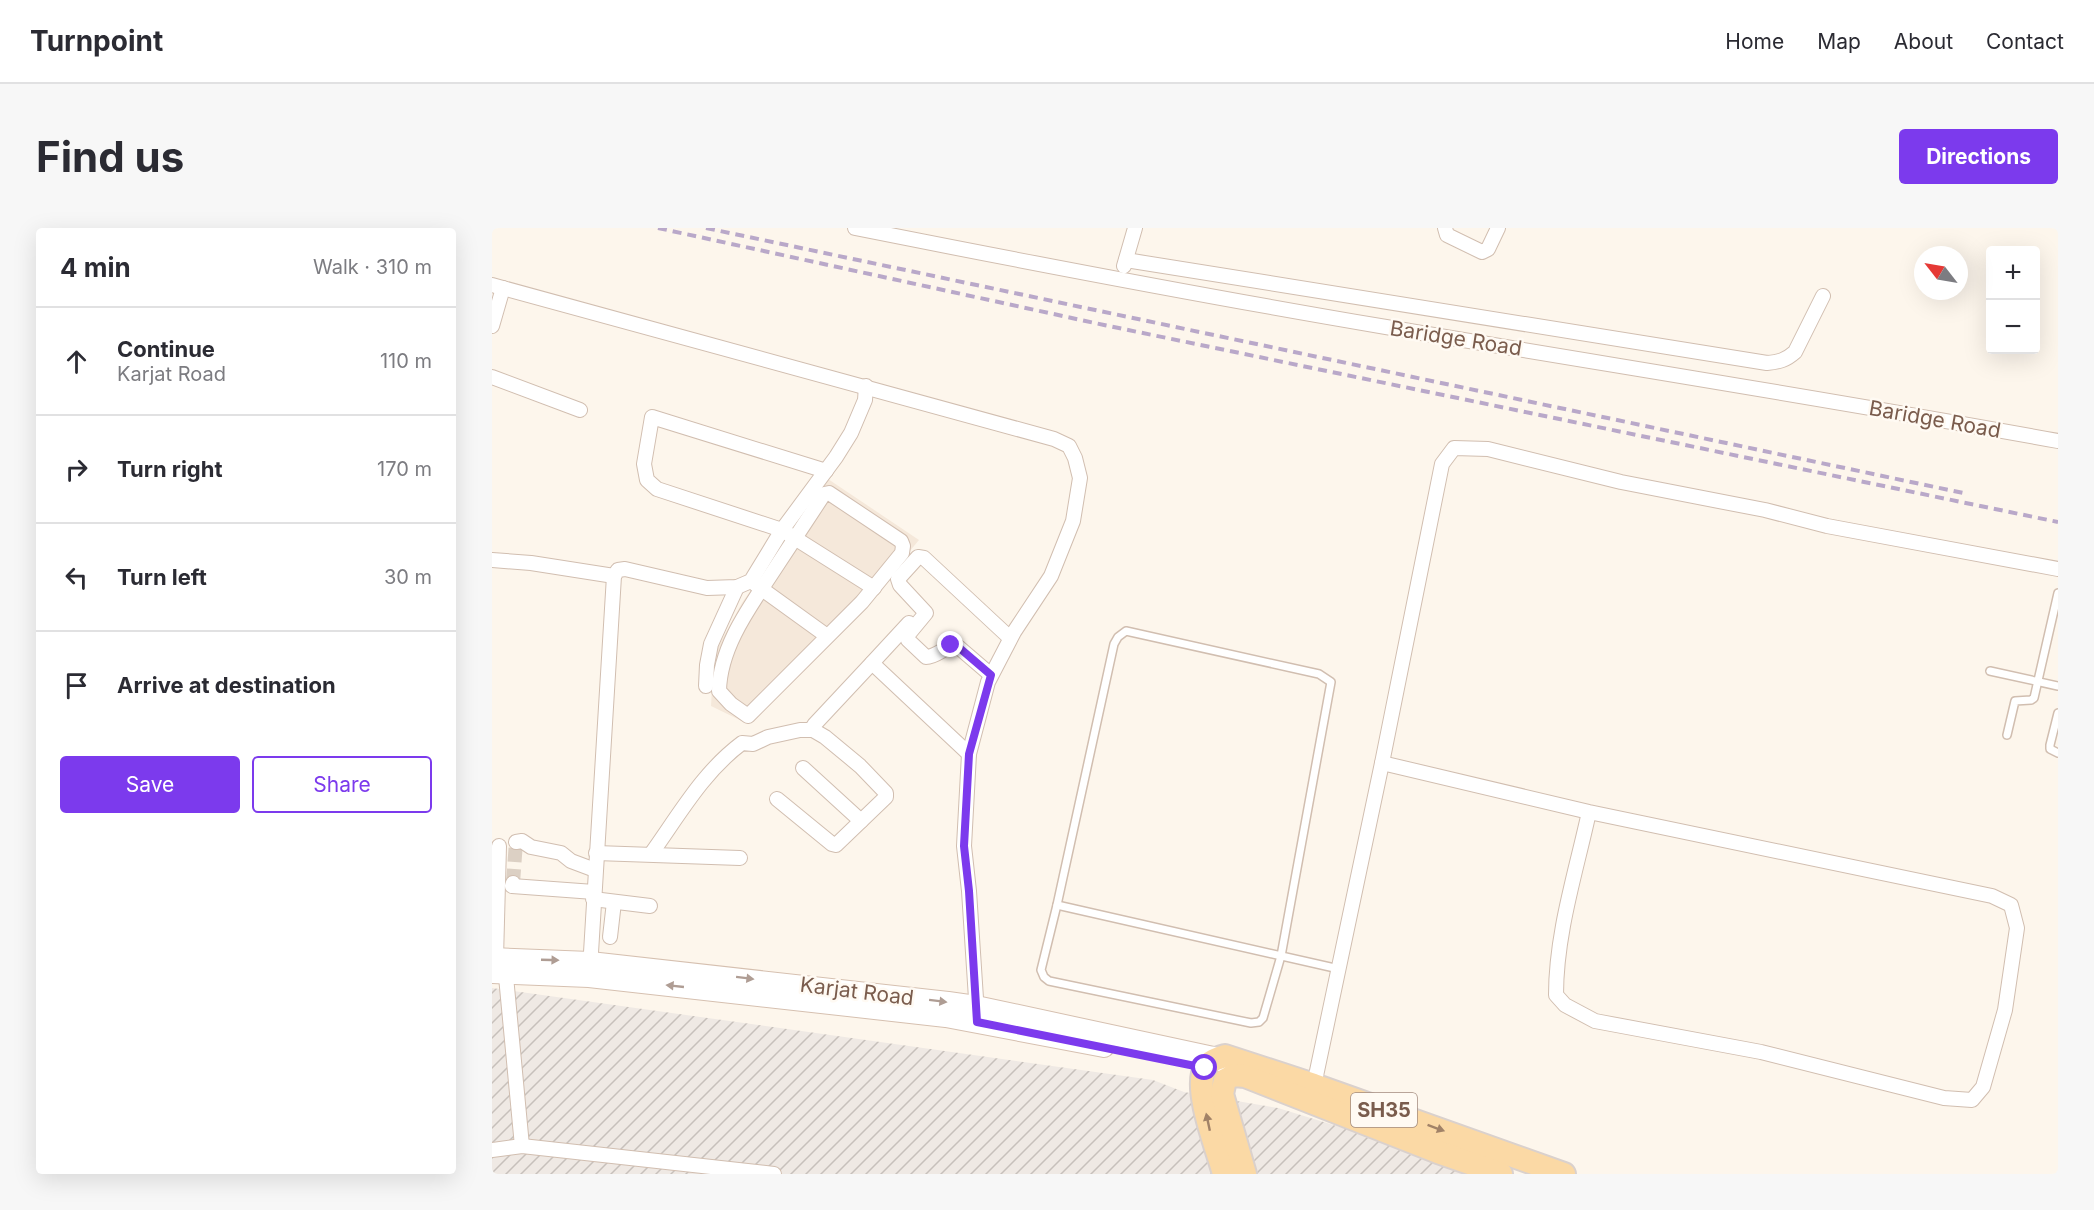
<!DOCTYPE html>
<html lang="en">
<head>
<meta charset="utf-8">
<style>
  :root { --surface:#fff; --page:#f7f7f7; --text:#2b2b33; --muted:#7c7c81; --line:#e1e1e2; --accent:#7c3aed }
  body { margin:0; font-family:Inter,sans-serif; background:var(--page); color:var(--text) }
  .controls { position:absolute; right:18px; top:18px; display:grid; overflow:hidden; border-radius:6px; box-shadow:0 6px 24px #0002 }
  .controls button { width:54px; height:54px; display:grid; place-items:center; padding:0; border:0; border-bottom:2px solid var(--line); background:var(--surface); color:var(--text); font:30px sans-serif }
  .compass { position:absolute; left:1422px; top:18px; width:54px; height:54px; border-radius:50%; background:var(--surface); box-shadow:0 6px 24px #0002; rotate:301deg }
  .stop { position:absolute; width:18px; height:18px; margin:-14px; border:4px solid #7c3aed; border-radius:50%; background:#fff }
  .stop.end { background:#7c3aed; border-color:#fff; box-shadow:0 2px 6px #0008 }
  .list { margin:0; padding:0; list-style:none }
  h2 { display:flex; justify-content:space-between; align-items:center; height:78px; margin:0; padding:0 24px; font-size:26px }
  h2 small { font-size:20px; font-weight:400; color:var(--muted) }
  .list li { display:grid; grid-template-columns:39px 1fr auto; gap:18px; align-items:center; box-sizing:border-box; height:108px; padding:0 24px; border-top:2px solid var(--line) }
  .list b { display:block; font-size:22px; white-space:nowrap }
  .list p { margin:0; font-size:20px; white-space:nowrap; color:var(--muted) }
  .list em { font-size:20px; font-style:normal; color:var(--muted) }
  .actions { display:flex; gap:12px; padding:18px 24px }
  .actions a { flex:1; padding:14px 0; border:2px solid var(--accent); border-radius:6px; text-align:center; font-size:21px; color:var(--accent) }
  .actions .main { background:var(--accent); color:#fff }
  .icon { flex:none; width:33px; height:33px; fill:none; stroke:currentColor; stroke-width:2; stroke-linecap:round; stroke-linejoin:round }
  .map { position:relative; flex:none; width:1566px; height:946px; overflow:hidden; border-radius:6px }
  header { display:flex; align-items:center; gap:36px; box-sizing:border-box; height:84px; padding:0 30px; background:var(--surface); border-bottom:2px solid var(--line) }
  header strong { font-size:28px }
  nav { display:flex; gap:33px; margin-inline-start:auto; font-size:21px }
  .intro { display:flex; align-items:center; justify-content:space-between; box-sizing:border-box; height:144px; padding:0 36px }
  h1 { margin:0; font-size:42px }
  .button { padding:15px 27px; border-radius:6px; background:var(--accent); color:#fff; font-size:21px; font-weight:700 }
  main { display:flex; gap:36px; padding:0 36px }
  aside { flex:1; background:var(--surface); border-radius:6px; box-shadow:0 6px 24px #0002 }
  .map>svg:first-child { display:block }
</style>
</head>
<body>
<header>
<strong>Turnpoint</strong>
<nav><a>Home</a><a>Map</a><a>About</a><a>Contact</a></nav>
</header>
<div class="intro"><h1>Find us</h1><a class="button">Directions</a></div>
<main>
<aside>
<h2>4 min<small>Walk · 310 m</small></h2>
<ul class="list">
<li><svg class="icon" aria-label="ahead" viewBox="0 0 24 24"><path d="M12 20V5M6 11l6-6 6 6"/></svg><div><b>Continue</b><p>Karjat Road</p></div><em>110 m</em></li>
<li><svg class="icon" aria-label="right" viewBox="0 0 24 24"><path d="M7 20v-9h11M14 6l5 5-5 5"/></svg><div><b>Turn right</b></div><em>170 m</em></li>
<li><svg class="icon" aria-label="left" viewBox="0 0 24 24"><path d="M17 20v-9H6M10 6l-5 5 5 5"/></svg><div><b>Turn left</b></div><em>30 m</em></li>
<li><svg class="icon" aria-label="arrive" viewBox="0 0 24 24"><path d="M6 21V4h12l-3 4 3 4H6"/></svg><div><b>Arrive at destination</b></div></li>
</ul>
<div class="actions"><a class="main">Save</a><a>Share</a></div>
</aside>
<div class="map">
<svg width="1566" height="946" viewBox="0 0 1566 946">
  <defs>
    <pattern id="industrial-furrows" width="10" height="10" patternUnits="userSpaceOnUse" patternTransform="scale(1.5)"><rect width="10" height="10" fill="#efe9e4"/><path d="M-1 1l2-2M0 10L10 0M9 11l2-2" fill="none" stroke="#c7c0bb"/></pattern>
  </defs>
  <rect width="100%" height="100%" fill="#fdf6ec"/>
  <polygon fill="#f5e8da" points="336,251 427,312 347,408 256,496 219,478 222,426 250,375"/>
  <polygon fill="url(#industrial-furrows)" points="0,760 661,852 692,864 786,880 1001,946 0,946"/>
  <g fill="none" stroke-linecap="round" stroke-linejoin="round">
    <polyline stroke="#dcd0c4" stroke-width="14" stroke-dasharray="14 7" stroke-linecap="butt" points="21,655 24,614"/>
    <g stroke="#d1beb0" stroke-width="10">
      <g id="service">
        <polygon points="634,403 827,446 839,454 789,728 771,790 767,794 759,795 557,753 552,749 549,742 565,677 622,416 626,409"/>
        <polyline points="1498,443 1566,458"/>
        <polyline points="1566,485 1558,517 1558,521 1566,525"/>
        <polyline points="1515,507 1523,473 1539,472 1542,470 1566,365"/>
        <polyline points="565,677 847,741"/>
      </g>
    </g>
    <g stroke="#d1beb0" stroke-width="16">
      <g id="minor">
        <path d="M363 0C539 35 716 69 894 99 1118 137 1342 172 1566 213"/>
        <polyline points="953,0 955,7 990,24 996,21 1006,0"/>
        <path d="M634 32 1275 135C1287 134 1294 132 1303 124L1331 68"/>
        <polyline points="632,38 643,0"/>
        <polyline points="0,57 562,211 577,218 583,230 588,250 581,293 559,348 522,404 496,454 477,526 472,618 477,663 485,786"/>
        <polyline points="0,98 11,60"/>
        <polyline points="0,149 88,182"/>
        <polyline points="334,243 160,189 152,236 155,252 165,261 290,302 382,360"/>
        <path d="M337 265 409 313 411 318 410 325 370 374 256 488 239 476 227 463C228 417 260 376 284 339 300 315 316 290 332 266Z"/>
        <polyline points="0,332 39,335 122,348"/>
        <polyline points="263,356 335,408"/>
        <polyline points="417,395 380,435 477,526"/>
        <path d="M499 447 464 417C453 418 445 429 434 429L416 412 415 408 434 385 408 357 406 351 426 329 432 330 518 410"/>
        <polyline points="214,458 215,437 219,416 245,359"/>
        <polyline points="322,497 380,435"/>
        <polyline points="890,535 950,236 962,220 996,221 1129,254 1273,282 1335,298 1566,341"/>
        <polyline points="311,540 369,593"/>
        <polyline points="24,614 30,613 39,619 69,625 79,633 103,642"/>
        <polyline points="104,625 248,630"/>
        <path d="M159 626C187 587 211 544 250 515L261 516 276 509 308 502H321L333 509 368 538 394 565V569L344 617 340 616 285 571"/>
        <polyline points="21,655 20,658 102,664"/>
        <polyline points="101,671 158,678"/>
        <polyline points="118,709 122,674"/>
        <polyline points="4,730 7,618"/>
        <polyline points="13,738 30,918"/>
        <polyline points="98,741 122,348 126,342 133,341 215,360 245,359 259,353 290,302 344,229 359,205 373,172 374,158"/>
        <path d="M821 862 890 535 1097 584 1500 668 1519 677 1525 700 1513 782 1491 859 1480 872 1452 870 1269 824 1103 793 1073 777 1064 767C1064 705 1084 644 1097 584"/>
        <polyline points="0,922 30,918 282,946"/>
      </g>
    </g>
    <g stroke="#d6c0b0" stroke-width="22">
      <g id="secondary">
        <polyline points="0,730 98,734 456,774 484,778 726,830 734,836"/>
        <polyline points="0,745 97,749 454,789 612,819"/>
      </g>
    </g>
    <g stroke="#dad1cd" stroke-width="26">
      <g id="primary">
        <path d="M732 946C726 923 701 861 713 840 717 833 726 830 733 828L822 857 1072 946"/>
        <polyline points="753,946 730,866 733,852 742,847 753,848 946,924 1009,946"/>
      </g>
    </g>
    <use href="#service" stroke="#fff" stroke-width="7"/>
    <use href="#minor" stroke="#fff" stroke-width="14"/>
    <use href="#secondary" stroke="#fff" stroke-width="20"/>
    <use href="#primary" stroke="#fbd9a5" stroke-width="22"/>
    <g stroke="#b9a8c9" stroke-width="4" stroke-dasharray="9 6" stroke-linecap="butt">
      <polyline points="166,0 612,97 1566,294"/>
      <polyline points="214,0 1476,266"/>
    </g>
  </g>
  <defs><path id="oneway-solid" d="M-6-.8H1V-3.2L6.5 0L1 3.2V.8H-6Z" transform="scale(1.5)"/></defs>
  <g fill="#af9d94">
    <use href="#oneway-solid" transform="translate(58 732) rotate(2)"/>
    <use href="#oneway-solid" transform="translate(253 750) rotate(7)"/>
    <use href="#oneway-solid" transform="translate(183 758) rotate(-174)"/>
    <use href="#oneway-solid" transform="translate(446 773) rotate(7)"/>
  </g>
  <g fill="#a18267">
    <use href="#oneway-solid" transform="translate(716 894) rotate(-102)"/>
    <use href="#oneway-solid" transform="translate(944 900) rotate(20)"/>
  </g>
  <g fill="none" stroke-linecap="round" stroke-linejoin="round">
    <polyline stroke="#7c3aed" stroke-width="8" points="459,417 464,417 499,447 477,526 472,618 477,663 485,794 713,840"/>
  </g>
  <g text-anchor="middle" dominant-baseline="central" stroke-width="5" stroke-linejoin="round" paint-order="stroke">
    <rect fill="#fffaf3" stroke="#a28b7f" stroke-width="1.5" x="859" y="865" width="66" height="34" rx="4.5"/>
    <g font-size="20" font-weight="bold" fill="#7a5c4d">
      <text x="892" y="882">SH35</text>
    </g>
    <g font-size="21" fill="#7a5c4d" stroke="#fffaf3">
      <text transform="translate(964 110) rotate(9)">Baridge Road</text>
      <text transform="translate(1443 191) rotate(10)">Baridge Road</text>
      <text transform="translate(365 763) rotate(7)">Karjat Road</text>
    </g>
  </g>
</svg>
<div class="controls">
<button>+</button>
<button>−</button>
</div>
<svg class="compass" viewBox="-18 -18 36 36"><path d="M0-13l5 13h-10z" fill="#e53935"/><path d="M0 13l5-13h-10z" fill="#7c7c81"/></svg>
<div class="stop" style="left:713px;top:840px"></div>
<div class="stop end" style="left:459px;top:417px"></div>
</div>
</main>
</body>
</html>
